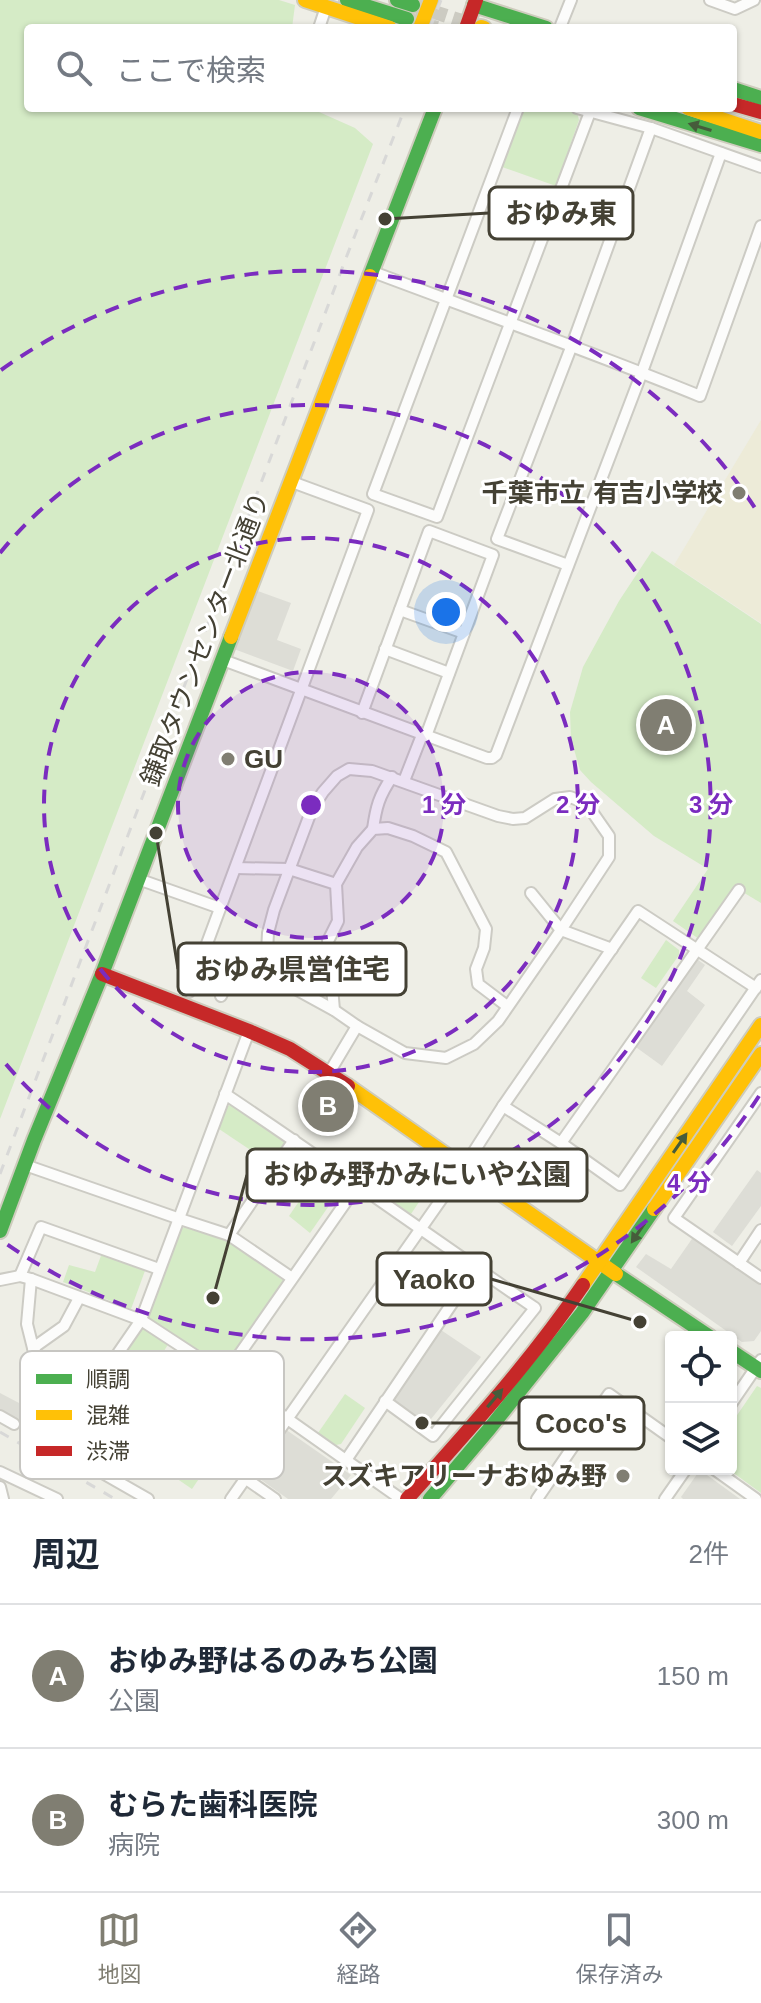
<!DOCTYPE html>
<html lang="ja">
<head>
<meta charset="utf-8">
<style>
  :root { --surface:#fff; --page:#f6f6f7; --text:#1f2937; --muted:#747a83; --line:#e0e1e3; --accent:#807e72 }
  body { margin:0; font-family:Arial,"Noto Sans JP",sans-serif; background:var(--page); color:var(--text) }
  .controls { position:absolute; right:24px; bottom:24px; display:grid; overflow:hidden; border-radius:8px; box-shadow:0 2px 6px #0004 }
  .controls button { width:72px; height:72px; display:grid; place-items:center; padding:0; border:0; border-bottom:2px solid var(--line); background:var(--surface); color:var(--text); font:40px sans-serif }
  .you { position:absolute; left:446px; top:612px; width:28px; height:28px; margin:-20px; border:6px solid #fff; border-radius:50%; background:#1a73e8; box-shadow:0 0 0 12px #1a73e833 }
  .badge { display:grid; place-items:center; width:52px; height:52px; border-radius:50%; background:var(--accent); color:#fff; font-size:26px; font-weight:700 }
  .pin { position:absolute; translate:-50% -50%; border:4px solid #fff; box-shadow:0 2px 8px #0006 }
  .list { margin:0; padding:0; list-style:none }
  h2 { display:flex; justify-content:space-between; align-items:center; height:104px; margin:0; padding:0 32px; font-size:34px }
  h2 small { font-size:26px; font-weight:400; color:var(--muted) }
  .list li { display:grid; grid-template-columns:52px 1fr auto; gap:24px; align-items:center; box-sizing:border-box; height:144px; padding:0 32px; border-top:2px solid var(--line) }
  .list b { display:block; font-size:30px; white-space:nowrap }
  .list p { margin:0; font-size:26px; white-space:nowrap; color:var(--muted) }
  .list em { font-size:26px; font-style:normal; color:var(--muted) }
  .icon { flex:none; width:44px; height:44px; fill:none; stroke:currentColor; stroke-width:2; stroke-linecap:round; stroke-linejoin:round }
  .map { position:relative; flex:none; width:761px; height:1499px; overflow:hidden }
  .search { position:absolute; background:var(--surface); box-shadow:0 2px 6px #0004; left:24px; right:24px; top:24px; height:88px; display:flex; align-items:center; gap:20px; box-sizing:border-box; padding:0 28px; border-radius:8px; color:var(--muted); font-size:30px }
  .sheet { height:392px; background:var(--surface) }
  nav { display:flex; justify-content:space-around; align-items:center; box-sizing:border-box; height:112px; border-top:2px solid var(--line); background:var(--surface); font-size:22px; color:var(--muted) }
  nav a { display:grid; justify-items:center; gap:4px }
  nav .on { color:var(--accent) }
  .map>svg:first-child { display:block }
</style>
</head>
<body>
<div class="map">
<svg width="761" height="1499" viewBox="0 0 761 1499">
  <rect width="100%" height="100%" fill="#eeeee6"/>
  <polygon fill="#edebd8" points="761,420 761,623 674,565"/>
  <g fill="#d5ebc6">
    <polygon points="0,0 279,0 295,5 292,28 28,28 28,108 310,108 355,128 373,144 0,1119"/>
    <polygon points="524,108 563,108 577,112 579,120 556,186 502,167"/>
    <polygon points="652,551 761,624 761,903 736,888 699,939 673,921 708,869 654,836 591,782 580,770 571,739 570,712 583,667 619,601"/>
    <polygon points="666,940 679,950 679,955 656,988 641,978"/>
    <polygon points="232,1104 286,1141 286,1146 273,1165 219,1129 228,1106"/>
    <polygon points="425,1157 441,1169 411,1214 395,1203"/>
    <polygon points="321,1169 344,1184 310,1233 289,1216"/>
    <polygon points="186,1226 226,1240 284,1281 223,1370 149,1318 148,1315 181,1229"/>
    <polygon points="102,1253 146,1268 131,1309 63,1282 69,1265 95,1272"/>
    <polygon points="145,1328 169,1343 136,1395 111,1379 109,1374 140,1330"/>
    <polygon points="757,1386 761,1388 761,1493 728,1469 731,1469 731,1424"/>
    <polygon points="345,1394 365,1408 341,1444 336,1445 318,1433"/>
    <polygon points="193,1448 211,1461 192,1489 173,1476"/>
  </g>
  <g fill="#ddddd6">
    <polygon points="255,590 291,603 277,640 301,649 293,671 234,649"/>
    <polygon points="694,957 705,965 687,991 705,1005 662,1066 633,1045"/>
    <polygon points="757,1170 761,1173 761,1206 732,1246 713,1232"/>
    <polygon points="694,1236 761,1284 761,1331 754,1341 742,1342 636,1267 646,1254 671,1269"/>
    <polygon points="438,1328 481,1357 427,1424 389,1398"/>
    <polygon points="0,1393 38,1413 40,1439 0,1414"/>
    <polygon points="285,1429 351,1475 331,1499 288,1499 253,1474"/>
    <polygon points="700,1470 740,1499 683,1499 681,1497"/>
  </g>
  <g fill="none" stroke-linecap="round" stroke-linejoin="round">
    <g stroke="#cccbc2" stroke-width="14" stroke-dasharray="14 7" stroke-linecap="butt">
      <polyline points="413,5 477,26"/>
      <polyline points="407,19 437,28"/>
    </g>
    <g stroke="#cccbc4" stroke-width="14">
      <g id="street">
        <polyline points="710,0 735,9 754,0"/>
        <polyline points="561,25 571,0"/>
        <polyline points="319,28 326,7"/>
        <polyline points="518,108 373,494 437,517 590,112"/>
        <polyline points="577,108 651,128 761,167"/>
        <path d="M373 272C482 313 592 352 700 396L761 226"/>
        <polyline points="568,565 497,539 572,345 651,128"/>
        <polyline points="400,610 464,633"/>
        <polyline points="385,649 449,673"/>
        <polyline points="223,660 487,758 492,758 496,755 642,372 721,153"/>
        <polyline points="362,713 429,531 493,555 426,736"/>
        <polygon points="349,769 372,771 498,816 513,819 525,818 555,799 570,797 586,803 609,836 609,857 561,930 498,1021 474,1044 446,1058 405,1053 357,1026 334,1010 272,976 267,952 268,933 274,910 312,809 323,792 337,776"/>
        <polyline points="404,781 422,735"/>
        <path d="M373 829C376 807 379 796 392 777"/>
        <polyline points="236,868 289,869 336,884"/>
        <polyline points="138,879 220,908"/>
        <polyline points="739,890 561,1143 620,1185 761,980"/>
        <polyline points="531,893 561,930 612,949"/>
        <polyline points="189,992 368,510 292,482"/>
        <polyline points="221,996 232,971 257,979 272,976"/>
        <polyline points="334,1010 328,941 338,921 336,884 357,847 373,829 388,828 413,836 446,852 486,929 484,948 476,969 478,984 507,1006"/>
        <polyline points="329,1073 357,1026"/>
        <polyline points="761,1093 674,1218 761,1278"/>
        <path d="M225 1094C330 1164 432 1238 535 1308L433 1436 385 1401"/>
        <polyline points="503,1106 561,1143"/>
        <polyline points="25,1165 180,1219 229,1235 292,1278"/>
        <polyline points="229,1235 294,1140"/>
        <polyline points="739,1263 761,1230"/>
        <polyline points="20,1276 41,1227 159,1269"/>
        <polyline points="31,1279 27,1324 33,1348 72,1416 78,1459 148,1499"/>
        <polyline points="0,1280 20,1276 31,1279 141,1320 225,1375 401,1499"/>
        <polyline points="33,1348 64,1326 79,1298"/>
        <polyline points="225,1375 357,1186"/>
        <polyline points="101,1378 275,1499"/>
        <polyline points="64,1400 101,1378 141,1320 249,1031"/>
        <polyline points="731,1404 761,1360"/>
        <polyline points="0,1416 14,1424"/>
        <polyline points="346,1460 476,1268"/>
        <polyline points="714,1469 756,1499"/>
        <polyline points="0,1472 57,1499"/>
        <polyline points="0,1487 3,1499"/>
        <polyline points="231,1499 464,1167 503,1106 638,911 756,988"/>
        <polyline points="537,1499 609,1394 671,1438"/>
        <polyline points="665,1499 686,1469"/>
      </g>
    </g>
    <g stroke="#ceccbd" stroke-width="18">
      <g id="fast">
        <polyline points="347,0 407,19"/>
        <polyline points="397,0 413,5"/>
        <polyline points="474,5 546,28"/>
        <polyline points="733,89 761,98"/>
        <polyline points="639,108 761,145"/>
        <polyline points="370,276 435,108"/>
        <polyline points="0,1231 34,1140 102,974 231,637"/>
        <polyline points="616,1274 710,1337"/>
        <polyline points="731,1351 761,1371"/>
        <polyline points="430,1499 490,1428 582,1313 654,1209"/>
      </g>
    </g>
    <g stroke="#ceccbd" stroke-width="18">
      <g id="slow">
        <polyline points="305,0 390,28"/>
        <polyline points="481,27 484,28"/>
        <polyline points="420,28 431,0"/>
        <polyline points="688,108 761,132"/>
        <polyline points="231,637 370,276"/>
        <polyline points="348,1086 616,1274"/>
        <polyline points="654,1209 761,1054"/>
        <polyline points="583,1285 761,1025"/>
      </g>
    </g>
    <g stroke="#ceccbd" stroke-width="18">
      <g id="jam">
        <polyline points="466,28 476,0"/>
        <polyline points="733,104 761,112"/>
        <polyline points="102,974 249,1031 290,1049 348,1086"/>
        <path d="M407 1499C469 1430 531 1361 583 1285"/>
      </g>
    </g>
    <use href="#street" stroke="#fcfcfb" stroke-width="10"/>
    <use href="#fast" stroke="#4caf50" stroke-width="14"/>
    <use href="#slow" stroke="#ffc107" stroke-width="14"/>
    <use href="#jam" stroke="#c62828" stroke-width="14"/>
    <g stroke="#d8d8d7" stroke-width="3" stroke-dasharray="10 10" stroke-linecap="butt">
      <polyline points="430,28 441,0"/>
      <polyline points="0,1174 346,258 405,108"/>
      <polyline points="0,1432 115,1499"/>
    </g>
  </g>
  <defs><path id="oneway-solid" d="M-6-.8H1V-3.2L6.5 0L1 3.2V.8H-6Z" transform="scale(2)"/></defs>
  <g fill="#465c3b">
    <use href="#oneway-solid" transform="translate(700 127) rotate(-163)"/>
    <use href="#oneway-solid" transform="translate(680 1143) rotate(-55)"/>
    <use href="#oneway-solid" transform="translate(638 1233) rotate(124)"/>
    <use href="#oneway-solid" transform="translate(495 1398) rotate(-50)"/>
  </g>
  <circle cx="311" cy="805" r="133" fill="#7b2cbf" fill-opacity=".12"/>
  <g fill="none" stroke="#7b2cbf" stroke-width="4" stroke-dasharray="14 10">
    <circle cx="311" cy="805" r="133"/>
    <circle cx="311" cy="805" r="267"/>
    <path d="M0 553A400 400 0 1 1 0 1057"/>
    <path d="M759 1096A534 534 0 0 1 1 1240M1 370A534 534 0 0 1 759 514"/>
  </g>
  <g fill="#807e72" stroke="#fff" stroke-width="3">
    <circle cx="739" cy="493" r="8"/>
    <circle cx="228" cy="759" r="8"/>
    <circle cx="623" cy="1476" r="8"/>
  </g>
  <g text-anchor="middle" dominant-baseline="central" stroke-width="6" stroke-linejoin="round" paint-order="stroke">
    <g font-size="26" font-weight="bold" fill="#444134" stroke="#fff" text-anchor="end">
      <text x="723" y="493">千葉市立 有吉小学校</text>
      <text x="244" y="759" text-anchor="start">GU</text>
      <text x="607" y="1476">スズキアリーナおゆみ野</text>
    </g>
    <g font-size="26" fill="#444134" stroke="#fff">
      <text transform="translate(205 639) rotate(-69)">鎌取タウンセンター北通り</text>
    </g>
  </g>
  <rect x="20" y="1351" width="264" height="128" rx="12" fill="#fff" stroke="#c7c6c2" stroke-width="2"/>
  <rect x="36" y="1374" width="36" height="10" fill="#4caf50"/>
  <rect x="36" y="1410" width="36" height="10" fill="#ffc107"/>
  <rect x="36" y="1446" width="36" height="10" fill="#c62828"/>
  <g font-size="22" fill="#444134">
    <text x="86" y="1387">順調</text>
    <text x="86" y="1423">混雑</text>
    <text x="86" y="1459">渋滞</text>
  </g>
  <circle cx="311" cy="805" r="12" fill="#7b2cbf" stroke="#fff" stroke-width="4"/>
  <g font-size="24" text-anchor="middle" font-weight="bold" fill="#7b2cbf" stroke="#fff" stroke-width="6" stroke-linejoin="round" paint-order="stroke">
    <text x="444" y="813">1 分</text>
    <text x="578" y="813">2 分</text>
    <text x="711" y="813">3 分</text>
    <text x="689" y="1191">4 分</text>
  </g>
  <path fill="none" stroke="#444134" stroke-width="3" d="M385 219L489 213M156 833L178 969M213 1298L247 1175M640 1322L491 1279M422 1423L519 1423"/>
  <g fill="#444134" stroke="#fff" stroke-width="3">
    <circle cx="385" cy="219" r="8"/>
    <circle cx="156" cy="833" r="8"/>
    <circle cx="213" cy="1298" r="8"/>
    <circle cx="640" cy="1322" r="8"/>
    <circle cx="422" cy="1423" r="8"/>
  </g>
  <g fill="#fff" stroke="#444134" stroke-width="3">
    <rect x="489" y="187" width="144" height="52" rx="8"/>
    <rect x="178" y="943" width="228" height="52" rx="8"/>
    <rect x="247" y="1149" width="340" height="52" rx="8"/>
    <rect x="377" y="1253" width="114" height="52" rx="8"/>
    <rect x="519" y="1397" width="125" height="52" rx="8"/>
  </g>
  <g font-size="28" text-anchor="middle" font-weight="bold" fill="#444134">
    <text x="561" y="223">おゆみ東</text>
    <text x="292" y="979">おゆみ県営住宅</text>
    <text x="417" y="1184">おゆみ野かみにいや公園</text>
    <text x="434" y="1289">Yaoko</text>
    <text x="581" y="1433">Coco's</text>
  </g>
</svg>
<div class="controls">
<button><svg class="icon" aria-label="locate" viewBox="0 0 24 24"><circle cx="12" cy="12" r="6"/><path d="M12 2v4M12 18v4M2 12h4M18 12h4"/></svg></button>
<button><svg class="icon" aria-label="layers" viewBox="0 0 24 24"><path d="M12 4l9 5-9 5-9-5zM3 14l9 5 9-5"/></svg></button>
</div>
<div class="you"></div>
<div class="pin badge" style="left:666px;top:725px">A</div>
<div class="pin badge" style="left:328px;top:1106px">B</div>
<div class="search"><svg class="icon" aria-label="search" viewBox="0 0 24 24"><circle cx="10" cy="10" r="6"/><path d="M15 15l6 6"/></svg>ここで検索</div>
</div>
<section class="sheet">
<h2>周辺<small>2件</small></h2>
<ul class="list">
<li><span class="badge">A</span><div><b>おゆみ野はるのみち公園</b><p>公園</p></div><em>150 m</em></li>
<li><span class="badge">B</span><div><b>むらた歯科医院</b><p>病院</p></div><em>300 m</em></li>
</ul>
</section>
<nav>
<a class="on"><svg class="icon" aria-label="map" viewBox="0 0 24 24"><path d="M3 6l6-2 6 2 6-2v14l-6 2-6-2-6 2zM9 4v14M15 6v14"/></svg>地図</a>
<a><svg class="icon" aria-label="directions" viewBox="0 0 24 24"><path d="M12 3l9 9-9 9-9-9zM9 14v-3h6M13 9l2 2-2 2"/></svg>経路</a>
<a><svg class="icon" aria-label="saved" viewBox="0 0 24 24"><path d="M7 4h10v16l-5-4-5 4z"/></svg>保存済み</a>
</nav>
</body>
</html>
